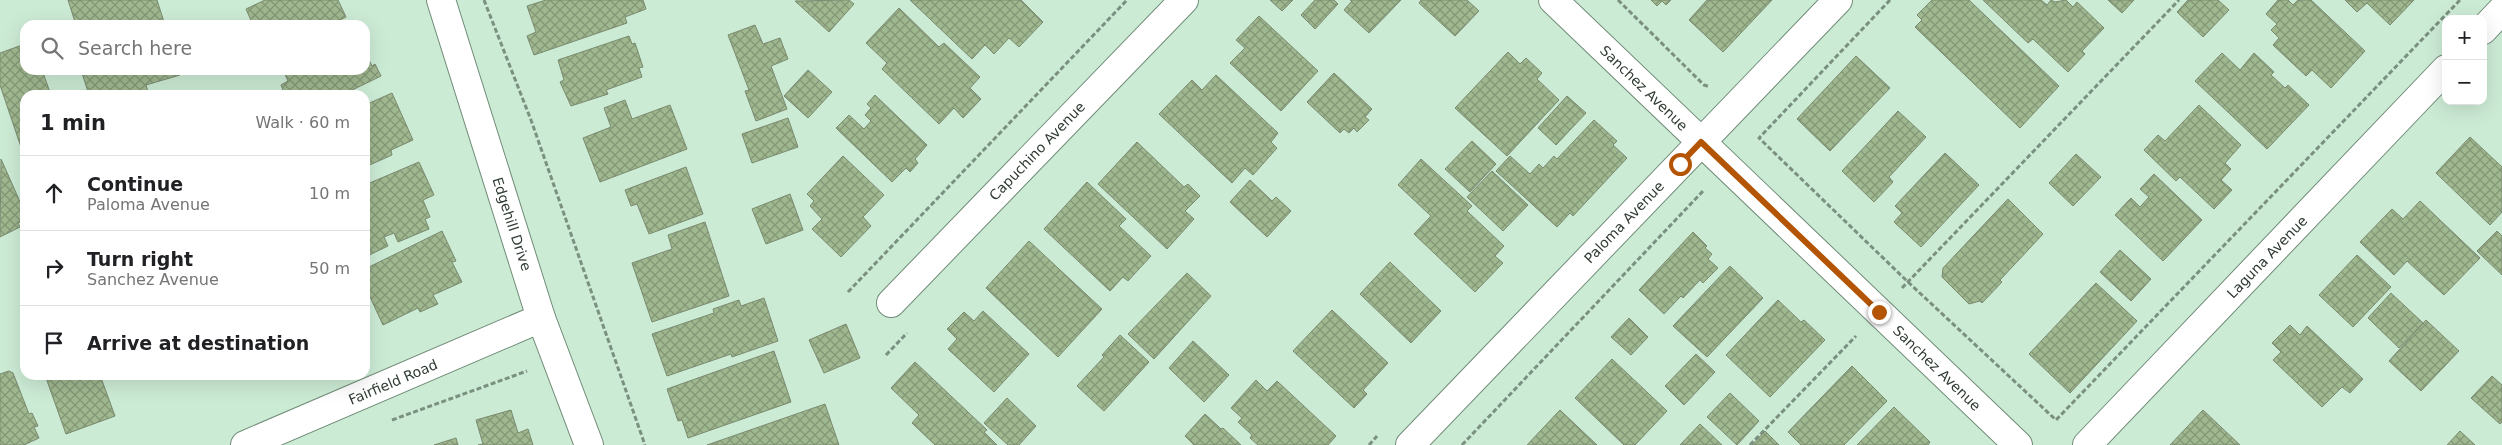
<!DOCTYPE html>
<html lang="en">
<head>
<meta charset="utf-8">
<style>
  :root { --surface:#fff; --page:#f6f6f6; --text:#202124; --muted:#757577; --line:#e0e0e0 }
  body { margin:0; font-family:"DejaVu Sans",sans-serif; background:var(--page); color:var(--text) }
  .controls { position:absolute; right:15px; top:15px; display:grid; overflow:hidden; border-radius:10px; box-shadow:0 5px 20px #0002 }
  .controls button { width:45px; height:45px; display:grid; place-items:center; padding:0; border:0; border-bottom:1px solid var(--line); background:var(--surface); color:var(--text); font:25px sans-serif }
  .stop { position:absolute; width:15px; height:15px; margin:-11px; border:4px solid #b35504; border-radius:50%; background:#fff }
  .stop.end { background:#b35504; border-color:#fff; box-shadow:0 1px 5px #0008 }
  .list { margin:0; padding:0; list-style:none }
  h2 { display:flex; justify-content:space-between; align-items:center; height:65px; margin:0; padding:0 20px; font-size:21px }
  h2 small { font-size:16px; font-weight:400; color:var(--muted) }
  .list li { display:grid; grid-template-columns:32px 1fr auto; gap:15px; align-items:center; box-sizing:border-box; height:75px; padding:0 20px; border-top:1px solid var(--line) }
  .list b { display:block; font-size:19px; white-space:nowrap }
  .list p { margin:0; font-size:16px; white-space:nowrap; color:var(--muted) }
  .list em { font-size:16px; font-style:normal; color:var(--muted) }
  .icon { flex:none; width:28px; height:28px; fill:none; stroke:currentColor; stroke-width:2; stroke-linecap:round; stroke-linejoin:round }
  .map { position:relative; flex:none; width:2502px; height:445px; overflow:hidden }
  .search { position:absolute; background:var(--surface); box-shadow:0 5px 20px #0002; left:20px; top:20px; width:350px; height:55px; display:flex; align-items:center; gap:12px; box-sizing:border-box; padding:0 18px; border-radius:15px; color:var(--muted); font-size:19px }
  .panel { position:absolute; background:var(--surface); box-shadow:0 5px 20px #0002; left:20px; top:90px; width:350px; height:290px; border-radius:15px }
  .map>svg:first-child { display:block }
</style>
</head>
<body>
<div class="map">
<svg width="2502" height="445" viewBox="0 0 2502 445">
  <defs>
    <pattern id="building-cross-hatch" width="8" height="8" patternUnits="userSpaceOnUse" patternTransform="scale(1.25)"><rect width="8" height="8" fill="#a0b890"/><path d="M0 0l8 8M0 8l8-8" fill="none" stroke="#839776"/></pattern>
  </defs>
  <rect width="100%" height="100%" fill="#ccebd5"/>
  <g fill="url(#building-cross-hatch)" stroke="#7a8a6f">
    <polygon points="68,0 157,0 165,25 76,25"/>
    <polygon points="265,0 338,0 346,17 330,25 253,25 246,9"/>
    <polygon points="546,0 643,0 646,9 625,17 627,23 534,55 527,36 536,32 527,6"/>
    <polygon points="849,0 854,4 829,32 795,1"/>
    <polygon points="910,0 1021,0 1043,22 1019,47 1009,38 994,54 985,45 972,59"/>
    <polygon points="1270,0 1293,0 1282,11"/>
    <polygon points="1315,0 1334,0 1338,4 1315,29 1301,15"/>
    <polygon points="1350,0 1401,0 1369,33 1344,10 1352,1"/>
    <polygon points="1421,0 1467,0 1479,11 1455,36 1419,3"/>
    <polygon points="1651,0 1671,0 1666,5 1662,1 1657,6"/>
    <polygon points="1707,0 1772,0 1723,52 1689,20"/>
    <polygon points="1932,0 1969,0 2059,86 2020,128 1915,27 1922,20 1917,15"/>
    <polygon points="1983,0 2041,0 2047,5 2051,0 2055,2 2066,0 2073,7 2077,2 2104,28 2082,51 2085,54 2068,72 2033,39 2028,43"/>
    <polygon points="2108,0 2134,0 2122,13"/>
    <polygon points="2188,0 2218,0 2229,10 2203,37 2177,12"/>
    <polygon points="2278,0 2288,0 2293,5 2298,0 2311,0 2365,51 2331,88 2312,70 2306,76 2273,45 2279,38 2271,30 2277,24 2266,14"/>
    <polygon points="2345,0 2414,0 2390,25 2367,3 2357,12"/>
    <polygon points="899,8 939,47 944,43 980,77 970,88 981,99 963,118 954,108 939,124 882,69 887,63 866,43"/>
    <polygon points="1259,16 1318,71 1281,111 1230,63 1245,48 1236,40"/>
    <polygon points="755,25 763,44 780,38 788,59 771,66 787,109 756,121 745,91 749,90 728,35"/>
    <polygon points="629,36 632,44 635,43 643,67 639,68 642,77 606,90 608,94 571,106 560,82 564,80 558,60"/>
    <polygon points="25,44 25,70 42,70 51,95 25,95 24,156 0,85 0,53"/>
    <polygon points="365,52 372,66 375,64 381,76 342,95 285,95 281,85 288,81 283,70 365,70"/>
    <polygon points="1508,52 1520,64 1526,58 1542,73 1537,79 1559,100 1507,156 1455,108"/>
    <polygon points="2222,53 2240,70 2254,53 2274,72 2271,75 2285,88 2288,85 2309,105 2267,149 2195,81"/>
    <polygon points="1856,56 1890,88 1830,151 1797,119"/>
    <polygon points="81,70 179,70 180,75 146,85 149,95 89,95"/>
    <polygon points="808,70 832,92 808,118 784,96"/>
    <polygon points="1334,73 1372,109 1365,117 1369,120 1357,132 1354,128 1349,133 1344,129 1340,133 1307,102"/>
    <polygon points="1216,75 1278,133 1271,142 1277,148 1253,175 1245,168 1232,183 1159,114 1192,80 1202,90"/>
    <polygon points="392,93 413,140 391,150 392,155 365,167 365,105"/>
    <polygon points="875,95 927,145 915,159 918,163 910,172 906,168 892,182 836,128 849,115 864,129 871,121 865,115 871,108 867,104"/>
    <polygon points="1567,96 1586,113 1556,145 1538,128"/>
    <polygon points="625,100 632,119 670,105 687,149 600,182 583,138 611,127 604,108"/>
    <polygon points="2199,105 2241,145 2225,163 2231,169 2221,180 2232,190 2214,209 2180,177 2176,181 2144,150 2158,135 2165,141"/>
    <polygon points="1898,111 1926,137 1889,177 1893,182 1874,202 1842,171"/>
    <polygon points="788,118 798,147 752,163 742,134"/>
    <polygon points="1594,120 1617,141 1613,145 1627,158 1573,216 1570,213 1557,227 1496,171 1510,156 1530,174 1539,164 1543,168 1554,156 1557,159"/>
    <polygon points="2470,137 2502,167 2502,212 2490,225 2436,173"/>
    <polygon points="1472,141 1496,164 1470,192 1445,169"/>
    <polygon points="1137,142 1184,187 1188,184 1200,196 1185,211 1194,219 1167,249 1098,184"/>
    <polygon points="1945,153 1979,185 1921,247 1894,222 1902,213 1895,206"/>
    <polygon points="2076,154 2101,177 2073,206 2049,183"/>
    <polygon points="843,156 884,195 863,217 871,226 841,257 812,229 822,219 810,206 814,201 807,194"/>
    <polygon points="1,159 25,213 25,220 18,223 20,227 0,237"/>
    <polygon points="1421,159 1472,206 1467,211 1504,246 1495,256 1503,263 1475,292 1414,234 1431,216 1398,185"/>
    <polygon points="419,162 434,195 423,200 430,217 425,219 429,229 398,242 394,233 384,237 388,246 365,257 365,185"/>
    <polygon points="686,167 703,214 649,234 637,204 631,206 625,190"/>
    <polygon points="1492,171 1528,205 1503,231 1467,197"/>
    <polygon points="2154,174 2202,220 2163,261 2115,215 2131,198 2140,207 2149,197 2140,189"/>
    <polygon points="1250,180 1272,201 1276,197 1291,211 1267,237 1230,202"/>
    <polygon points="1087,182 1126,219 1119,226 1151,256 1128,281 1123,277 1110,291 1044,229"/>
    <polygon points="790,194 803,230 766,244 752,209"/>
    <polygon points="2008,199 2043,234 2000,280 2002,282 1982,303 1980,301 1969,304 1942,277 1943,268"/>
    <polygon points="2420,201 2480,258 2444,295 2407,261 2394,275 2360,242 2392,209 2403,219"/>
    <polygon points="705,222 729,296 652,322 632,263 672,249 668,235"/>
    <polygon points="442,231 456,261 452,262 462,282 433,295 438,304 420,312 418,308 383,325 365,286 365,269"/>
    <polygon points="2497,231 2502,236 2502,275 2477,251"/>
    <polygon points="1693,232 1707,246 1705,248 1712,254 1708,259 1718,268 1703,283 1700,280 1683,298 1681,296 1664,314 1639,290"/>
    <polygon points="1029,241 1102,309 1058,357 986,288"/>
    <polygon points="2120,250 2151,279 2131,301 2100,272"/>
    <polygon points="2357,255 2391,287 2353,327 2319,295"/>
    <polygon points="1390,262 1441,311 1411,343 1360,294"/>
    <polygon points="1730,266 1763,298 1707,357 1673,326"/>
    <polygon points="1187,273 1211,296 1154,359 1128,334"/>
    <polygon points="2096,283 2137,321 2070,393 2029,354"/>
    <polygon points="2391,293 2423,323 2399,348 2368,318"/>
    <polygon points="764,298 778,341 732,357 731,354 667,376 652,334 714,313 713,309 739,300 741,306"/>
    <polygon points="1778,300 1801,322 1804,320 1825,340 1770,397 1726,355"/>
    <polygon points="1332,310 1388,363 1363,390 1367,394 1354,408 1293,351"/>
    <polygon points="983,311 1029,354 994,392 948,349 957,339 947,329 964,312 974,321"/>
    <polygon points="1629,318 1648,337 1631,355 1611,337"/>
    <polygon points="2426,320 2459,351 2421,391 2389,361"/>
    <polygon points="846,324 860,358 824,373 809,340"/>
    <polygon points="2290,325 2300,335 2307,326 2363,379 2350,393 2342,387 2322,407 2273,360 2281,352 2272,343"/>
    <polygon points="1120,335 1149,362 1104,411 1077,386 1104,357 1102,355"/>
    <polygon points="1193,341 1229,375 1204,402 1169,368"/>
    <polygon points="774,351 791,402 688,438 682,420 678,421 667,389"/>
    <polygon points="1696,354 1715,372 1684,405 1665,386"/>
    <polygon points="1612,359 1667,411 1635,445 1624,445 1575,398"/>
    <polygon points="915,362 987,430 984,432 997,445 935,445 912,423 919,415 891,388"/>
    <polygon points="1852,366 1887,401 1844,445 1801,445 1788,432"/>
    <polygon points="9,371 13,373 29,414 32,413 38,426 34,427 39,438 24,445 0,445 0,374"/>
    <polygon points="45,375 100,375 115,416 66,434"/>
    <polygon points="2492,376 2502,385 2502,422 2500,424 2471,398"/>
    <polygon points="1256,380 1267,391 1277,381 1336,436 1328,445 1258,445 1250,438 1252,435 1238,422 1242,418 1231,408"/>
    <polygon points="1730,393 1759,421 1737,445 1707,417"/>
    <polygon points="1007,398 1036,426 1019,445 1008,445 984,423"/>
    <polygon points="825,404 839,445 707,445"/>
    <polygon points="1894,407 1930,442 1928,445 1857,445"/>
    <polygon points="511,410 518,433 528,429 533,445 478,445 483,444 476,420"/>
    <polygon points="1560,410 1597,445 1527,445"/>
    <polygon points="2203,410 2240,445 2170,445"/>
    <polygon points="1205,414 1221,429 1223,428 1241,445 1194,445 1185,436"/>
    <polygon points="1700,424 1722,445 1680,445"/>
    <polygon points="1765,431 1779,445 1752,445"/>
    <polygon points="2460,431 2475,445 2447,445"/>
    <polygon points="456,438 458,445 434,445"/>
  </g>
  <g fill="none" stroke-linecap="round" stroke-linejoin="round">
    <g stroke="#708c78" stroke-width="30">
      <g id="street">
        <polyline points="441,0 541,318 589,445"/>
        <polyline points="1553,0 2018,445"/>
        <polyline points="2483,30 2502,10"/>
        <polyline points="891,303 1184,0"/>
        <polyline points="245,445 541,318"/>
        <polyline points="1410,445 1838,0"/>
        <polyline points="2087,445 2446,69"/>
      </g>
    </g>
    <g stroke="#7a9080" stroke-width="3" stroke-dasharray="5 2.5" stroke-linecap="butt">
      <polyline points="484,0 531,120 645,445"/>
      <polyline points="1618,0 1704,85 1710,87"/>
      <polyline points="1890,0 1759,138 1908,282 2056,420 2460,0"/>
      <polyline points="1902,288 2179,0"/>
      <polyline points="848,292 1127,0"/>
      <polyline points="886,355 907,333"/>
      <polyline points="392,420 527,371"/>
      <polyline points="1369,445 1377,436"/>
      <polyline points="1462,445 1704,190"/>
      <polyline points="1750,445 1856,336"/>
    </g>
    <use href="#street" stroke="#fff" stroke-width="28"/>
  </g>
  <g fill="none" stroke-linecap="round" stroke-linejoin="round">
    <polyline stroke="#b35504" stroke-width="6" points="1680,164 1701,142 1879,312"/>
  </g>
  <g text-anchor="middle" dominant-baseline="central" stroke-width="4" stroke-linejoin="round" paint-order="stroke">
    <g font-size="14" fill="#303c33" stroke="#fff">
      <text transform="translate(1644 88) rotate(44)">Sanchez Avenue</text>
      <text transform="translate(1037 151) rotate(-46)">Capuchino Avenue</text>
      <text transform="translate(1624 222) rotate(-46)">Paloma Avenue</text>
      <text transform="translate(512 224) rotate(72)">Edgehill Drive</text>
      <text transform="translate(2267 257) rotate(-46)">Laguna Avenue</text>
      <text transform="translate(1937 368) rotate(44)">Sanchez Avenue</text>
      <text transform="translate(393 382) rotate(-23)">Fairfield Road</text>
    </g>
  </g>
</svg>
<div class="controls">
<button>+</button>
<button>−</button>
</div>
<div class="stop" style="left:1680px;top:164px"></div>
<div class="stop end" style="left:1879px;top:312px"></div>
<div class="search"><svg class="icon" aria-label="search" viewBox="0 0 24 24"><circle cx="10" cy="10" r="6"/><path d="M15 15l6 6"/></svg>Search here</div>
<section class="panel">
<h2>1 min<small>Walk · 60 m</small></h2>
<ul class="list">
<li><svg class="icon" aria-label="ahead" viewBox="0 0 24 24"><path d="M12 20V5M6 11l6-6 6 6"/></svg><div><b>Continue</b><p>Paloma Avenue</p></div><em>10 m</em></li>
<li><svg class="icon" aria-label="right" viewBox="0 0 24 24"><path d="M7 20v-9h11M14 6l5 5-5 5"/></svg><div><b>Turn right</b><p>Sanchez Avenue</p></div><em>50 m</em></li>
<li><svg class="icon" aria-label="arrive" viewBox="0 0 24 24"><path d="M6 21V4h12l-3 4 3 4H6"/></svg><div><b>Arrive at destination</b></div></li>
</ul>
</section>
</div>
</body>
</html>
